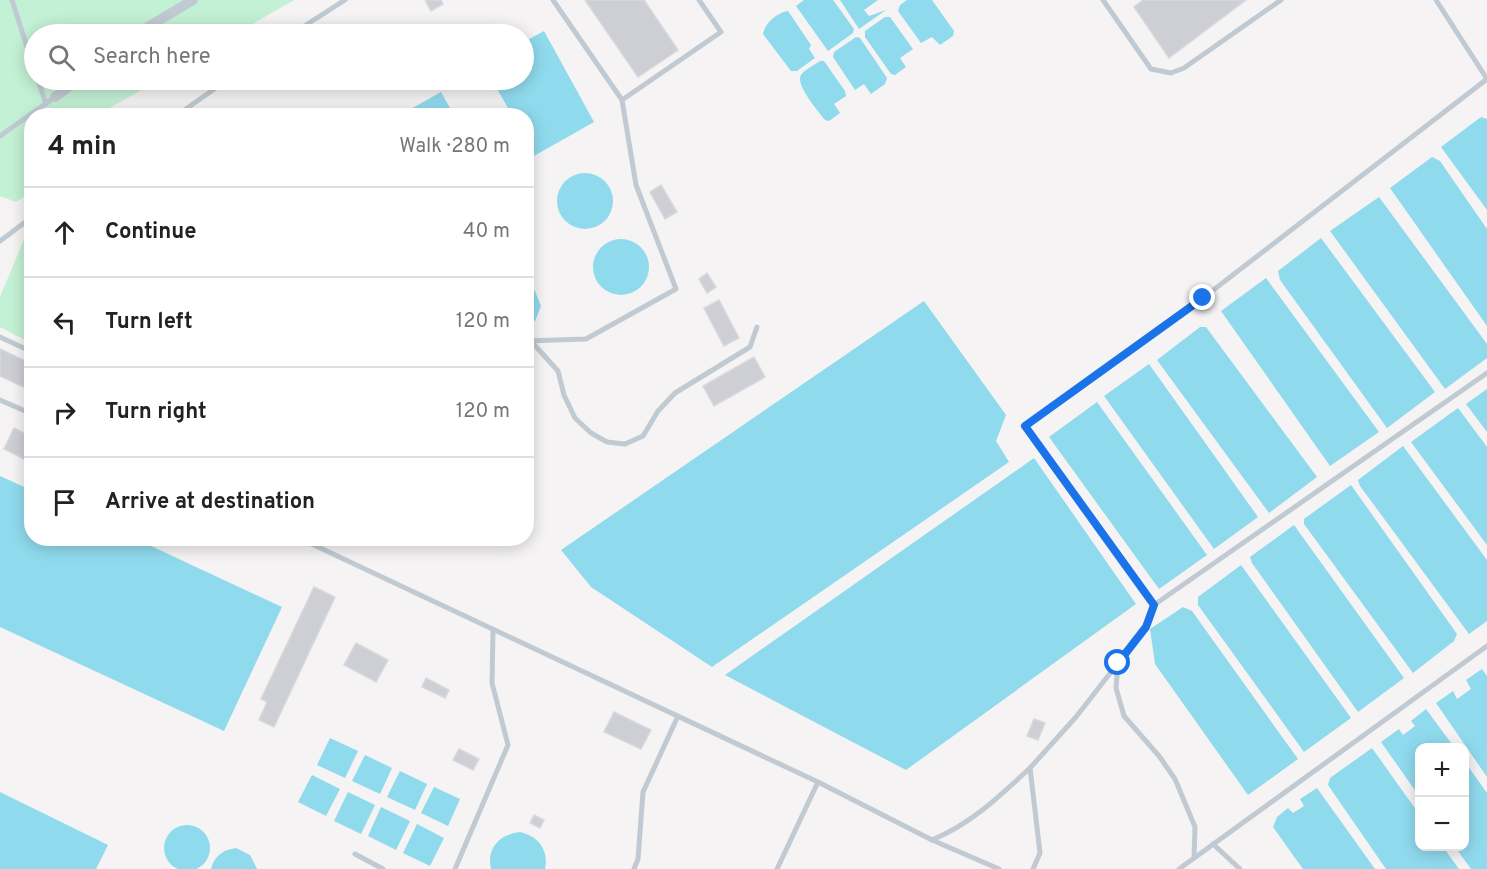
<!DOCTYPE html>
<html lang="en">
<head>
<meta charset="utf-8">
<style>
  :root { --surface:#fff; --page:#f2f2f2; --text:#222; --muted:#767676; --line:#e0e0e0 }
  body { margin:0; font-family:Overpass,sans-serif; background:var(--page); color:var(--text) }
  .controls { position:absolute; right:18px; bottom:18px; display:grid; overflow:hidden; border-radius:12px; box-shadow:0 3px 15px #0003 }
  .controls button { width:54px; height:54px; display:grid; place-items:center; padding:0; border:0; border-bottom:2px solid var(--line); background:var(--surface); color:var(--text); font:30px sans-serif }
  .stop { position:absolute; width:18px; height:18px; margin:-14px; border:4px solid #1a73e8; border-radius:50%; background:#fff }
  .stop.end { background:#1a73e8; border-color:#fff; box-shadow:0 2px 6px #0008 }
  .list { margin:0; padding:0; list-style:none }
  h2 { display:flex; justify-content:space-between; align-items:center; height:78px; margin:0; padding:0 24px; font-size:26px }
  h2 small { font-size:20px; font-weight:400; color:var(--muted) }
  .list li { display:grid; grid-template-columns:39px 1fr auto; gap:18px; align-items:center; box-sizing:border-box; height:90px; padding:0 24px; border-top:2px solid var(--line) }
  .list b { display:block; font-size:22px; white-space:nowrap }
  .list em { font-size:20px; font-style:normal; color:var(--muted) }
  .icon { flex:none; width:33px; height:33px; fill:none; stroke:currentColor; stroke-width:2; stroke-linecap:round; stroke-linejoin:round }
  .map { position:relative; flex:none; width:1487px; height:869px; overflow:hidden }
  .search { position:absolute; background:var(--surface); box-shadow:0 3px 15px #0003; left:24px; top:24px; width:510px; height:66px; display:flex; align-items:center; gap:15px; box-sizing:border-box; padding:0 21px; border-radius:33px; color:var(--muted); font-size:22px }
  .panel { position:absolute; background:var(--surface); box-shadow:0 3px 15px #0003; left:24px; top:108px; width:510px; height:438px; border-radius:24px }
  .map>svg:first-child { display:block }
</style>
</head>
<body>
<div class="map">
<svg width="1487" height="869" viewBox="0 0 1487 869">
  <rect width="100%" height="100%" fill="#f5f3f3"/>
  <g fill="#c3f1d5">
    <polygon points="0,0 294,0 235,34 34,34 34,80 159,80 97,115 32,116 31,192 16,202 0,196"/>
    <polygon points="31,229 31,343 0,327 0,297 27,232"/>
  </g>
  <g fill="#90daee">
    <polygon points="804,0 833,0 854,29 853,33 828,51 796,6"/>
    <polygon points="840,0 878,0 864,10 869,16 886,10 859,29"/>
    <polygon points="907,0 932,0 954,31 953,36 940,45 932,37 921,43 898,11 900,5"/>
    <path d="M788 11 811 45 809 49 815 58 797 71H791L763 34C765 23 776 13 788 11Z"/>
    <polygon points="885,17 890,17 913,49 900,58 906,67 895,75 891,74 865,37 865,31"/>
    <polygon points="544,31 594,122 534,156 527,142 526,116 512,115 492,80 524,80 524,42"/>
    <polygon points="856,37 860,38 887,78 885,84 871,94 864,84 855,90 833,57 834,52"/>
    <path d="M820 61H824L845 91 846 96 834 104 840 113 829 121 825 120C819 112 795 85 801 75 805 69 815 65 820 61Z"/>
    <polygon points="441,92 454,115 400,115"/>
    <polygon points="1481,117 1487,119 1487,210 1441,147"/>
    <polygon points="1432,157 1440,161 1487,229 1487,326 1390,188"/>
    <circle cx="585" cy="201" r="28"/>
    <polygon points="1379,197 1487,344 1487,358 1445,389 1330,231"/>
    <polygon points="1321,238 1435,392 1387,428 1280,280 1278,271"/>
    <circle cx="621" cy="267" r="28"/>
    <polygon points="1266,278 1379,432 1330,466 1221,311"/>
    <polygon points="527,285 535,291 541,306 535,321 527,327"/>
    <polygon points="924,301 1006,415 996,441 1009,462 712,667 591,587 561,550"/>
    <polygon points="1200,327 1206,327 1317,477 1269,513 1157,360"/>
    <polygon points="1149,364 1258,517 1214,549 1104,396"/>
    <polygon points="1487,389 1487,432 1466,404"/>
    <polygon points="1097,402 1207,555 1159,589 1049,437"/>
    <polygon points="1458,408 1487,447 1487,545 1411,442"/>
    <polygon points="1403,446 1487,560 1487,621 1469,634 1360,486 1358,480"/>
    <polygon points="1034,458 1136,604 906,770 725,675"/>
    <polygon points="0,476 31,490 32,538 136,539 282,607 224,731 0,627"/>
    <polygon points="1351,485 1457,634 1454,641 1413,673 1304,524 1304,519"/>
    <polygon points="1294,525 1404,678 1358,712 1252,563 1250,557"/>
    <polygon points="1241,565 1351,718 1304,752 1198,605 1198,597"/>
    <polygon points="1183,607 1192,611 1298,759 1248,795 1155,664 1150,629"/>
    <polygon points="1482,669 1487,676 1487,777 1436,703 1453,691 1457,699 1471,689 1466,680"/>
    <polygon points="1426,709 1454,747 1420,748 1419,796 1381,742 1399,729 1403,735 1415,726 1411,721"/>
    <polygon points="330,738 358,751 345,778 317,765"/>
    <polygon points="1372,748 1419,814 1420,846 1443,847 1459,869 1386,869 1328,785 1330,778"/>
    <polygon points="365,755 392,768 380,794 352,781"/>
    <polygon points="1465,762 1487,793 1487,869 1471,869 1455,847 1464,846"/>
    <polygon points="400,771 427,784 415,810 387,797"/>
    <polygon points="312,775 340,789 326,816 298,802"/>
    <polygon points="434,787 460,799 448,826 421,813"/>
    <polygon points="1317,788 1375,869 1303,869 1273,827 1277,817 1288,808 1293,813 1304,806 1300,799"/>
    <polygon points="0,792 108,845 96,869 0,869"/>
    <polygon points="348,792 375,805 361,834 334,821"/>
    <polygon points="381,807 410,821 396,850 368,836"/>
    <polygon points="417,824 444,838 430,866 403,853"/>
    <circle cx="187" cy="848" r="23"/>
    <path d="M520 832C538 836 549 850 545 869H491C486 848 500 834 520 832Z"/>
    <path d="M236 848 250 855 257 869H211C214 856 223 850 236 848Z"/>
  </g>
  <g fill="#cdcfd5" stroke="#d7d9de" stroke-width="1.5">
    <polygon points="425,0 441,0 443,4 431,11"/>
    <polygon points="585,0 644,0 678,50 638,77"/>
    <polygon points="1143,0 1246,0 1169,58 1134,7"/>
    <polygon points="661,185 677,212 665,219 650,192"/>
    <polygon points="707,273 716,287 707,293 699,279"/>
    <polygon points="719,300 739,338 724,346 704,308"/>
    <polygon points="0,349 32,364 32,391 0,376"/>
    <polygon points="754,357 765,377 714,406 703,386"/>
    <polygon points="14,428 32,437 32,463 4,449"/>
    <polygon points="314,587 335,597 274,727 259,720 267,702 261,699"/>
    <polygon points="356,643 388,660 376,682 344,665"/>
    <polygon points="426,678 449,690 445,698 422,687"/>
    <polygon points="614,712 651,730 641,749 604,732"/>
    <polygon points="1034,719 1045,723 1038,740 1027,736"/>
    <polygon points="459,749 479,759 473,770 453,760"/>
    <polygon points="534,815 544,820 540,828 530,823"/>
  </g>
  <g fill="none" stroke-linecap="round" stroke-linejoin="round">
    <g stroke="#c1cad2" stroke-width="5">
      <polyline points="12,0 34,69"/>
      <polyline points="1103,0 1151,69 1171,73 1184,68 1281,0"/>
      <polyline points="1436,0 1487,79"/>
      <polyline points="292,34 345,0"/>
      <polyline points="38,80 46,104"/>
      <polyline points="622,100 721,32 699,0"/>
      <polyline points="176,116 227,80"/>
      <polyline points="0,136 55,97"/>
      <polyline points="0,241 32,217"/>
      <polyline points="0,337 32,352"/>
      <polyline points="526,341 586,339 676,289 636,185 622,100 553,0"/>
      <polyline points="531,341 558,371 564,395 575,418 591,433 607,442 625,444 643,436 658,411 675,393 750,347 757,327"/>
      <polyline points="0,400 32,414"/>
      <polyline points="299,538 818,782 932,840 999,869"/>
      <polyline points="1154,605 1025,426 1203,298 1487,79"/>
      <polyline points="1118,664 1116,688 1124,716 1159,756 1175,779 1195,827 1194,858"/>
      <path d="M932 840C971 824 1000 796 1030 768"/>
      <polyline points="1213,844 1240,869"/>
      <polyline points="355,854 383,869"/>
      <polyline points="455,869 508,745 492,683 493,629"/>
      <polyline points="634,869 638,859 643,792 678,716"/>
      <polyline points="777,869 818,782"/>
      <polyline points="1033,869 1040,853 1030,768 1076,717 1146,627 1154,605 1487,373"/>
      <polyline points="1179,869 1487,646"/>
    </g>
    <g stroke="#c1cad2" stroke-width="10">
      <polyline points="136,34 193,0"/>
      <polyline points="55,97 78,80"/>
    </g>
  </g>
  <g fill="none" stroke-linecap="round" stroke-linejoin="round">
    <polyline stroke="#1a73e8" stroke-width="8" points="1118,663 1146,627 1154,605 1025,426 1203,298"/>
  </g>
</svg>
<div class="controls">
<button>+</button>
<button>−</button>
</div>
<div class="stop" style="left:1118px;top:663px"></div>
<div class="stop end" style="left:1203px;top:298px"></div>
<div class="search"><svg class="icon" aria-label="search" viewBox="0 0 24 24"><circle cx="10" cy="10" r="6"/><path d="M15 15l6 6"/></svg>Search here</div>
<section class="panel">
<h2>4 min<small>Walk · 280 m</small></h2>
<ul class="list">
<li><svg class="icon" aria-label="ahead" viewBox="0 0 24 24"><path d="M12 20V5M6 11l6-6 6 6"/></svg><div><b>Continue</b></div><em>40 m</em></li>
<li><svg class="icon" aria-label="left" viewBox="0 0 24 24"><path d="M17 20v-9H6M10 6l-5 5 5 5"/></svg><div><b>Turn left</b></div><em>120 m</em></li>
<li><svg class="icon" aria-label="right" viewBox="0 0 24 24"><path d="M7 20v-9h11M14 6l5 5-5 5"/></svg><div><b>Turn right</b></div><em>120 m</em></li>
<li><svg class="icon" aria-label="arrive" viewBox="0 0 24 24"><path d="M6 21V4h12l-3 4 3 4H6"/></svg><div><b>Arrive at destination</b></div></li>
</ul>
</section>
</div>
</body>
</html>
